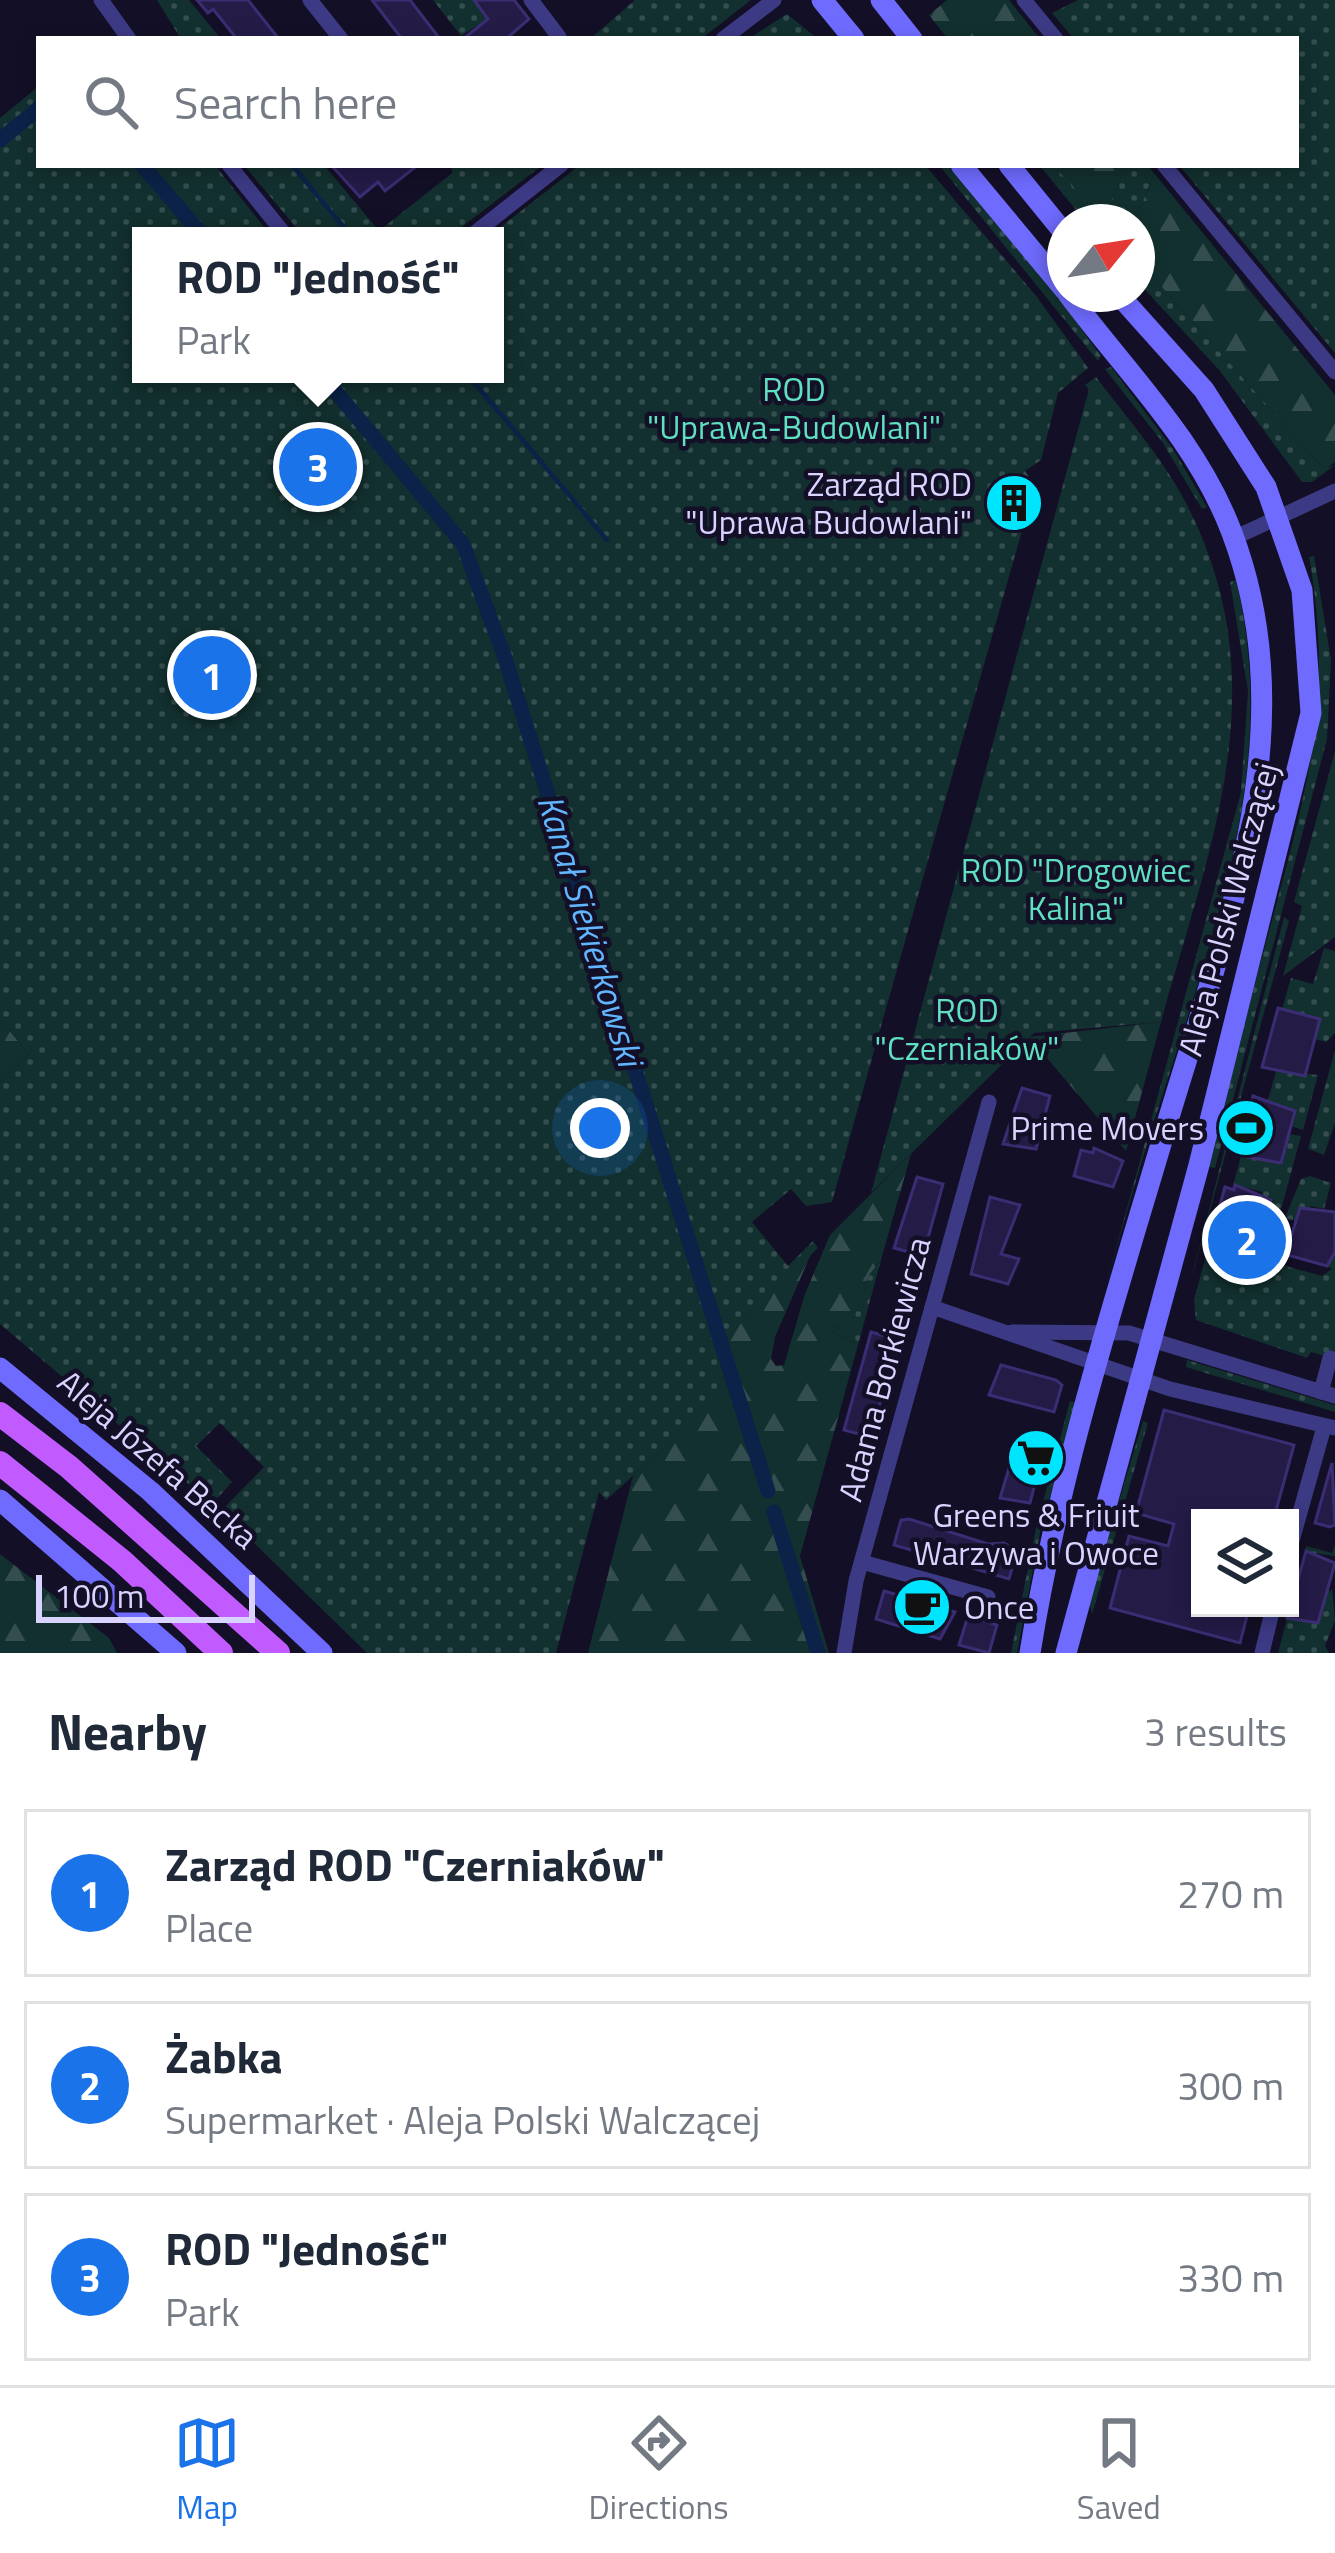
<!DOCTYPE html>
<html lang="en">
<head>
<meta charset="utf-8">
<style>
  :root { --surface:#fff; --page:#f6f6f7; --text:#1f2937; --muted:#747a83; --line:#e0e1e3; --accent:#1a73e8 }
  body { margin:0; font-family:"Titillium Web",sans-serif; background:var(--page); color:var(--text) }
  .controls { position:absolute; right:36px; bottom:36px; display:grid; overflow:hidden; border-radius:0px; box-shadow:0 6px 18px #0003 }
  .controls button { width:108px; height:108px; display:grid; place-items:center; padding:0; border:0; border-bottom:3px solid var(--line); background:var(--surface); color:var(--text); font:60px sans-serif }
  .compass { position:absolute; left:1047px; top:204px; width:108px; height:108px; border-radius:50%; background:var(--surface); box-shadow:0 6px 18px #0003; rotate:60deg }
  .scale { position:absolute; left:36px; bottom:30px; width:219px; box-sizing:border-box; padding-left:12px; border:6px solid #d9d4ff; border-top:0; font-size:33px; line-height:42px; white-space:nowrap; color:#d9d4ff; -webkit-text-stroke:9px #130f26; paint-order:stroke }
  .you { position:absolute; left:600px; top:1128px; width:42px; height:42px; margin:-30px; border:9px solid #fff; border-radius:50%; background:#1a73e8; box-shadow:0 0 0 18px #1a73e833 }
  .badge { display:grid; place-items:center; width:78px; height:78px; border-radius:50%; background:var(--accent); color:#fff; font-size:39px; font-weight:700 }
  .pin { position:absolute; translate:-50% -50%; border:6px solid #fff; box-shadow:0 3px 12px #0006 }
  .popup { position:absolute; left:132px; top:227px; width:372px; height:156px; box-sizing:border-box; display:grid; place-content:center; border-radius:0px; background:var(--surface); filter:drop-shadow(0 3px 9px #0005); font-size:39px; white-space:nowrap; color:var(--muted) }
  .popup b { font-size:45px; color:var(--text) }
  .popup::after { content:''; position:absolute; left:50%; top:100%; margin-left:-24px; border:24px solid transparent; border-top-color:var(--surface) }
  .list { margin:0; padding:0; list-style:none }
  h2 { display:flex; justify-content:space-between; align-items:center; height:156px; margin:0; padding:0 48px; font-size:51px }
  h2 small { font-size:39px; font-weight:400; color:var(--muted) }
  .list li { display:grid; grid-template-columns:78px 1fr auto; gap:36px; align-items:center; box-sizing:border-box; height:168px; margin:0 24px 24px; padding:0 24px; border:3px solid var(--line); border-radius:0px }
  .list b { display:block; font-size:45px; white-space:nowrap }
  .list p { margin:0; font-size:39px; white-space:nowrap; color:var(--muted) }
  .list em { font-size:39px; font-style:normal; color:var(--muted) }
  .icon { flex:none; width:66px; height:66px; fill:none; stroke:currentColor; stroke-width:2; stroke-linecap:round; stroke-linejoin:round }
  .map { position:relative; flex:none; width:1335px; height:1653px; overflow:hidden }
  .search { position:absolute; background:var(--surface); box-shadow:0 6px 18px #0003; left:36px; right:36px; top:36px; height:132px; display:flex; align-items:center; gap:30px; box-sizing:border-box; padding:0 42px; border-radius:0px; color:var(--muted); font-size:45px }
  .sheet { height:732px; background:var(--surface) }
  nav { display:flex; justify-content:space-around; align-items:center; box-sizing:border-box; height:168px; border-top:3px solid var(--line); background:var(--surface); font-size:33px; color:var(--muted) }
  nav a { display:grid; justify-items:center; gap:6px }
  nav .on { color:var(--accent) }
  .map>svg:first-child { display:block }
</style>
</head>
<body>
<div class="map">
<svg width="1335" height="1653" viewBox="0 0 1335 1653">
  <defs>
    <pattern id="green-dots" width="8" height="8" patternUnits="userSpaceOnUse" patternTransform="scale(3)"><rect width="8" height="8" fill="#12302f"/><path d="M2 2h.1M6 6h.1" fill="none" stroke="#344d4e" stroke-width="1.8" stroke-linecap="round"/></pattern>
    <pattern id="forest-firs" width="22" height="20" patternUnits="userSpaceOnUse" patternTransform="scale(3)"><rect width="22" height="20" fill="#12302f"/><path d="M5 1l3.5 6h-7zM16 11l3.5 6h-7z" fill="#344d4e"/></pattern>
  </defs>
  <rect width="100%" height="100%" fill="#130f26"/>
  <g fill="url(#green-dots)">
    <polygon points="157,0 189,0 221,39 181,39"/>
    <polygon points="433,0 477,0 492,16 461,36"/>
    <polygon points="635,0 751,0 701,39 590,39"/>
    <polygon points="1078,0 1335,0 1335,353 1179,165 1296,165 1296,39 1074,39 1052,13"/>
    <polygon points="787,14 818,39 748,39"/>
    <path d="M39 86V165H215L271 236H141V374H495V236H489L580 165H925L1037 297 1088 368 1058 393 1041 460 1025 471 1035 485C967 726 898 962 832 1202L806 1206 791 1189 752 1222 788 1266 813 1241 818 1248 727 1337 740 1380 606 1500 599 1492 556 1653H367L221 1511 264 1467 220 1423 196 1446 232 1482 212 1504 0 1324V1082L29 1054 0 1020V118Z"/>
    <polygon points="244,165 324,165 379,231 452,173 451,165 540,167 450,236 303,236"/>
    <polygon points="939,165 947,165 1046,281 1101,356 1098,361"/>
    <polygon points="1039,165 1057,165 1103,220 1126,165 1147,165 1154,173 1135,222 1086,222"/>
    <polygon points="1137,259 1324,469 1335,465 1312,482 1302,482 1220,371 1137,281"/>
    <polygon points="1111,367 1173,449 1207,507 1202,509 1163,443 1105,369"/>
    <path d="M1096 377C1127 418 1162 457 1186 503 1279 683 1211 841 1161 1022L1034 1033 871 1193 1089 389 1085 385Z"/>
    <path d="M1314 556 1331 660 1327 739 1215 1168 1209 1167C1228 1089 1247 1012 1268 935 1305 798 1335 700 1309 557Z"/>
    <path d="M1236 580C1280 764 1214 932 1159 1106 1140 1164 1124 1223 1107 1281L1241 792 1248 691 1230 582Z"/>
    <polygon points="1335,751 1335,937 1283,976 1302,906 1294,902"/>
    <polygon points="1284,917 1289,921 1190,1284"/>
    <polygon points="1324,948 1335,951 1335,1033 1326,1042 1315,1039 1319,1024 1282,1009 1291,978 1313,984"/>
    <polygon points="1335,1050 1335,1123 1324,1155 1308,1149"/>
    <polygon points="1276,1071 1318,1075 1303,1130 1291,1126 1294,1111 1268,1100"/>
    <polygon points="1288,1134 1301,1136 1279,1217 1267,1215 1273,1201 1262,1197 1262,1192 1236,1185 1232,1189 1241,1156 1281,1163"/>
    <polygon points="1310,1176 1331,1183 1324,1209 1311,1206 1296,1221 1285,1218 1301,1179"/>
    <polygon points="1209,1245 1322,1276 1332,1269 1327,1266 1335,1252 1335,1359 1311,1352 1307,1358 1196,1320 1194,1300"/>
    <polygon points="881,1260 858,1345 832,1332 834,1326 849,1331 869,1275"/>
    <polygon points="1187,1360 1335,1405 1335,1412 1186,1367"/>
    <polygon points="1070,1401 1077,1403 1041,1528 1017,1653 1011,1653 1036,1528"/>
    <polygon points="1143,1421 1148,1423 1092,1614 1089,1601"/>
    <polygon points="1335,1545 1335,1556 1307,1552 1288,1618 1318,1623 1326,1587 1330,1592 1332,1588 1335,1620 1325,1646 1329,1653 1278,1653 1306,1546 1332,1553"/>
  </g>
  <g fill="url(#forest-firs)">
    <polygon points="947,0 1009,0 1040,39 948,39 929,15"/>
    <polygon points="1057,165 1126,165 1103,221 1056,168"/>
    <polygon points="1154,173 1335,395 1335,462 1325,470 1137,259 1135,222"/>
    <polygon points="0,1020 29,1054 0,1082"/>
    <polygon points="1161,1022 1126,1151 1029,1037"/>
    <polygon points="911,1154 881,1260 869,1275 849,1332 835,1326 832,1332 858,1345 800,1556 829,1653 588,1653 633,1476 739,1380 727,1337 811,1254 775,1337 771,1359 776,1366 784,1365 805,1294 830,1235"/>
    <polygon points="0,1554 109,1638 117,1653 0,1653"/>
  </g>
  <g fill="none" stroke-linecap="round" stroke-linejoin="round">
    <g stroke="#0c2248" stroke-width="4.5">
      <polyline points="292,165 351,236"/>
      <polyline points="467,374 607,540"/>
    </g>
    <g stroke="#0c2248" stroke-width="15">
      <polyline points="0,140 39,108"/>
      <polyline points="142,165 203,236"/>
      <polyline points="321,374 463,544 502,650"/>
      <polyline points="504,655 536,757"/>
      <polyline points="537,760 666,1168"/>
      <polyline points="668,1175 714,1320"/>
      <polyline points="715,1324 768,1491"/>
      <polyline points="774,1512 818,1653"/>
    </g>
  </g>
  <g fill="#241b47" stroke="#3b2d73" stroke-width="3">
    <polygon points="197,0 248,0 279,39 237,39 213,9 208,13"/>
    <polygon points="372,0 410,0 440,39 402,39"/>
    <polygon points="474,0 514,0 529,19 506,39 463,39 488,19"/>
    <polygon points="331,165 418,165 385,191 378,182 360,197"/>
    <polygon points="1278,1008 1320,1019 1305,1076 1262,1067"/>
    <polygon points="1022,1088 1050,1096 1036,1149 1003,1144"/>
    <polygon points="1253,1096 1295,1111 1281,1163 1237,1155"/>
    <polygon points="1094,1148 1123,1161 1113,1187 1074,1176 1081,1150 1093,1153"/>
    <polygon points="917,1177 943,1184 923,1256 894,1248"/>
    <polygon points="1235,1185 1271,1200 1263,1229 1278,1234 1291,1237 1300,1208 1335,1212 1335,1252 1327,1266 1212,1234 1225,1187 1234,1190"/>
    <polygon points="990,1197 1020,1205 1001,1254 1019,1259 1008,1284 971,1274"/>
    <polygon points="871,1332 896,1339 898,1349 869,1437 844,1430"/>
    <polygon points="1001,1365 1056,1380 1062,1385 1054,1412 989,1395"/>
    <polygon points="1164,1410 1294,1445 1274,1518 1200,1518 1200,1608 1249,1608 1240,1643 1110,1608 1129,1536 1168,1546 1174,1524 1136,1513"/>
    <polygon points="1016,1445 1043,1452 1030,1503 1000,1498"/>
    <polygon points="1332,1463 1335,1525 1330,1527 1315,1523"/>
    <polygon points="909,1519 988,1544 1004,1543 1017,1551 1009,1579 894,1545 901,1520"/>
    <polygon points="1306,1551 1335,1563 1318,1623 1287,1618"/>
    <polygon points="884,1591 955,1612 940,1639 876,1619"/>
    <polygon points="968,1616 997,1625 989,1653 959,1645"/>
  </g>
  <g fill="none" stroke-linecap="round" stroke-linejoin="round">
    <g stroke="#3d3a85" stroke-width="15">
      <polyline points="101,0 129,39"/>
      <polyline points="310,0 341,39"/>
      <polyline points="531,0 559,37"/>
      <polyline points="1024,0 1056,39"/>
      <polyline points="723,39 774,0"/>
      <polyline points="229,165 286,236"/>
      <polyline points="1164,165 1335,372"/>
      <polyline points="471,236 561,165"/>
      <polyline points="1234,538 1335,491"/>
      <polyline points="932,1307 1170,1389 1335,1428"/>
      <polyline points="1012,1332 1129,1333 1335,1396"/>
      <polyline points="1321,1392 1330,1358"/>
      <polyline points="1290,1548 1324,1427"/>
      <polyline points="862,1562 988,1597"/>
      <polyline points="844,1653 856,1581 989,1102"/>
      <polyline points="1262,1653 1273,1608"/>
    </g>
    <g stroke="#6f6bff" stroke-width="21">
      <polyline points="822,0 854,39"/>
      <polyline points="881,0 912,39"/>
      <polyline points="961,165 1065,290"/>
      <polyline points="1009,165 1065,234"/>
      <polyline points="0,1368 150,1491 322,1653"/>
      <polyline points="0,1500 176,1653"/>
      <path d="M1030 1653C1058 1476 1113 1306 1164 1134 1221 939 1308 734 1232 533 1197 440 1126 372 1068 294"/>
      <polyline points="1066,1653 1199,1165 1311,713 1302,590 1266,487 1204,390 1118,294"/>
    </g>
    <g stroke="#c25bff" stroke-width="24">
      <polyline points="0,1414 69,1467 278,1653"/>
      <polyline points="0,1463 122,1561 221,1653"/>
    </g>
  </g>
  <defs>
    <g id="building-disc" transform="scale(3)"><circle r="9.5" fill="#00e5ff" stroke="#130f26"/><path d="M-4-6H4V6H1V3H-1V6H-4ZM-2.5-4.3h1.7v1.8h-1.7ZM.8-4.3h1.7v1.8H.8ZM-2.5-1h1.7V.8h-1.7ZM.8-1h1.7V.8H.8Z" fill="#111"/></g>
    <g id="stadium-disc" transform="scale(3)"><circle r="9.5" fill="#00e5ff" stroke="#130f26"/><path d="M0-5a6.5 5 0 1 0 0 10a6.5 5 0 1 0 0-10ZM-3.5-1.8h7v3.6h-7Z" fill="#111"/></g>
    <g id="supermarket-disc" transform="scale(3)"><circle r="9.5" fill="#00e5ff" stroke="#130f26"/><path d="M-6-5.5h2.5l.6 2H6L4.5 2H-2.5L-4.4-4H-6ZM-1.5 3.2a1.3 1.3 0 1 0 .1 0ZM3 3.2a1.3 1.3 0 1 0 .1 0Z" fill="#111"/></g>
    <g id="cafe-disc" transform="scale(3)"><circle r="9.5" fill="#00e5ff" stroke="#130f26"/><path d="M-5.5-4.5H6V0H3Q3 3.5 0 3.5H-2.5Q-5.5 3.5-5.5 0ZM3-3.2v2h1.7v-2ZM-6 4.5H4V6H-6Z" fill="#111"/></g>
  </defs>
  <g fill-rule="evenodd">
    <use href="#building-disc" x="1014" y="503"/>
    <use href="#stadium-disc" x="1246" y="1128"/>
    <use href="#supermarket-disc" x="1036" y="1458"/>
    <use href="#cafe-disc" x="922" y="1607"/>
  </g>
  <g text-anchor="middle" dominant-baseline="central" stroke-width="9" stroke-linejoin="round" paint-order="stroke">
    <g font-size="33" fill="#5fe0c0" stroke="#130f26">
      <text x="794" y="389">ROD<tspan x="794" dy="38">"Uprawa-Budowlani"</tspan></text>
      <text x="1076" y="870">ROD "Drogowiec<tspan x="1076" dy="38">Kalina"</tspan></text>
      <text x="967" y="1010">ROD<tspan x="967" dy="38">"Czerniaków"</tspan></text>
    </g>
    <g font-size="33" fill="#d9d4ff" stroke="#130f26" text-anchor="end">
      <text x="972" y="484">Zarząd ROD<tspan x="972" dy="38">"Uprawa Budowlani"</tspan></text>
      <text x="1204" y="1128">Prime Movers</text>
      <text x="1036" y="1515" text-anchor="middle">Greens &amp; Friuit<tspan x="1036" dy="38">Warzywa i Owoce</tspan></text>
      <text x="964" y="1607" text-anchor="start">Once</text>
    </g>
    <g font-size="33" fill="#d9d4ff" stroke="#130f26">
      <text transform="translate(1228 909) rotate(-75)">Aleja Polski Walczącej</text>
      <text transform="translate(884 1369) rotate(-75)">Adama Borkiewicza</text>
      <text transform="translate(158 1459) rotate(41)">Aleja Józefa Becka</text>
    </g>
    <g font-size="36" font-style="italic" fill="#62b6ff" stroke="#130f26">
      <text transform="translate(591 930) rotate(73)">Kanał Siekierkowski</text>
    </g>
  </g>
</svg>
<div class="controls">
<button><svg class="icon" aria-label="layers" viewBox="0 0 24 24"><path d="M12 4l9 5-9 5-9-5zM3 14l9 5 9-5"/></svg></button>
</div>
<svg class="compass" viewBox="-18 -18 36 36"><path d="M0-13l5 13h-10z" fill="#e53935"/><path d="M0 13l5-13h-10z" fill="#747a83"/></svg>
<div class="scale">100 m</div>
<div class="you"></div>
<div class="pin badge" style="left:212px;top:675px">1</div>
<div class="pin badge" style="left:1247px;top:1240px">2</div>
<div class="pin badge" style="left:318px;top:467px">3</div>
<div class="popup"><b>ROD &quot;Jedność&quot;</b>Park</div>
<div class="search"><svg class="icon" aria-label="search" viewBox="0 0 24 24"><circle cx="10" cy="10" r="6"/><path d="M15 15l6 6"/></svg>Search here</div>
</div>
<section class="sheet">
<h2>Nearby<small>3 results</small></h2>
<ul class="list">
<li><span class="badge">1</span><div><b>Zarząd ROD &quot;Czerniaków&quot;</b><p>Place</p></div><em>270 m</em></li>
<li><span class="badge">2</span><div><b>Żabka</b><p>Supermarket · Aleja Polski Walczącej</p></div><em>300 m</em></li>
<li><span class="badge">3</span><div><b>ROD &quot;Jedność&quot;</b><p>Park</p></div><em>330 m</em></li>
</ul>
</section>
<nav>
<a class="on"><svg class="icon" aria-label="map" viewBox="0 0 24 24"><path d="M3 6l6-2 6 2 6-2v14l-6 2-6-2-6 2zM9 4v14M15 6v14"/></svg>Map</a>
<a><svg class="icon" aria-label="directions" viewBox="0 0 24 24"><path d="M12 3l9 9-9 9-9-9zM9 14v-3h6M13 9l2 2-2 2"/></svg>Directions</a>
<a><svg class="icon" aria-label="saved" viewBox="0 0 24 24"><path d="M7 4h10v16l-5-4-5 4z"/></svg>Saved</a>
</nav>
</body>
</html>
